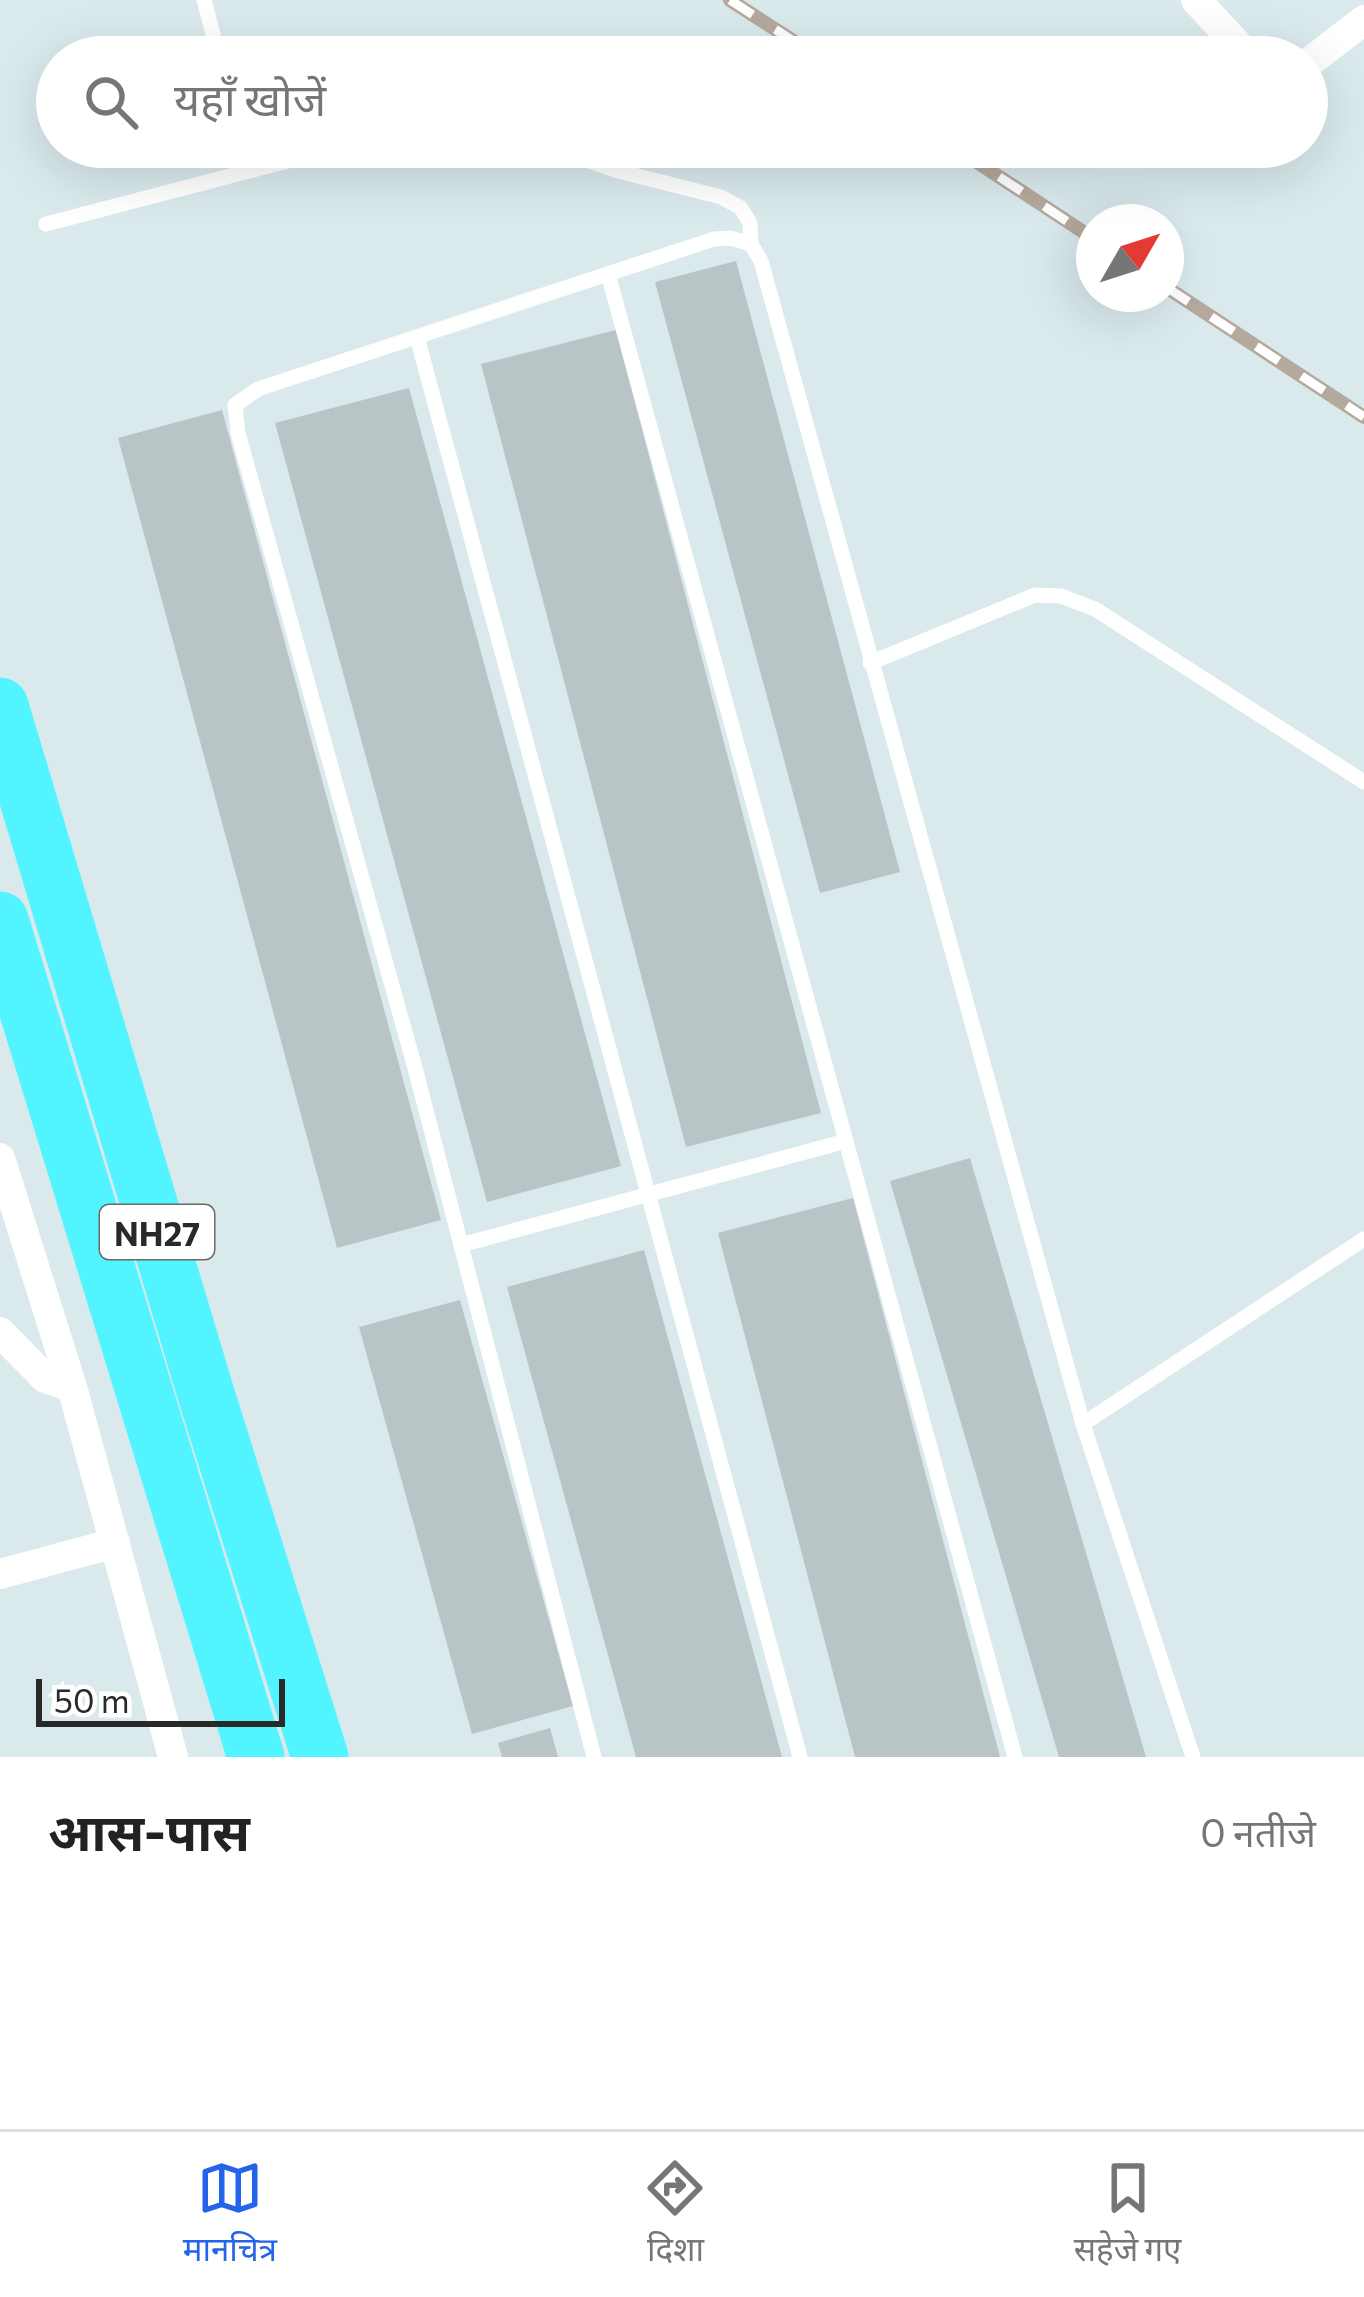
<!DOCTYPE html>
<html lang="hi">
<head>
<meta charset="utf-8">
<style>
  :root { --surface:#fff; --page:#f2f2f2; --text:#222; --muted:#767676; --line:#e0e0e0; --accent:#2563eb }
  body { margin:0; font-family:Commissioner,"Noto Sans Devanagari",sans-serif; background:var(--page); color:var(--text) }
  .compass { position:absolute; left:1076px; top:204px; width:108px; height:108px; border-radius:50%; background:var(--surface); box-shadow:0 12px 48px #0002; rotate:51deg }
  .scale { position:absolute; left:36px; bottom:30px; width:249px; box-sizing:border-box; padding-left:12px; border:6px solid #292929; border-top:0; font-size:33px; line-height:42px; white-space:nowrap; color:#292929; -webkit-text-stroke:9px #fff; paint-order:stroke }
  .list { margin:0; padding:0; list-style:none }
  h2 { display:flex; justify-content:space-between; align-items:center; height:156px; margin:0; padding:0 48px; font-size:51px }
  h2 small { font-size:39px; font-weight:400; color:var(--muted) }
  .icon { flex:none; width:66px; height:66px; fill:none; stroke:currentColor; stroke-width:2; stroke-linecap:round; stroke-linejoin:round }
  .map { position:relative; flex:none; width:1364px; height:1757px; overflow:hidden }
  .search { position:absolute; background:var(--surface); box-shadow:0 12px 48px #0002; left:36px; right:36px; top:36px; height:132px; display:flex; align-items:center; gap:30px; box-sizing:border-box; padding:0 42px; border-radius:66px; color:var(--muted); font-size:45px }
  .sheet { height:372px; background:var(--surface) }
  nav { display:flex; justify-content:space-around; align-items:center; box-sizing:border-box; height:168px; border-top:3px solid var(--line); background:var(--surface); font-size:33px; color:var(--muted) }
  nav a { display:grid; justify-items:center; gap:6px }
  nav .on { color:var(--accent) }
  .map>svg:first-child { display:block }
</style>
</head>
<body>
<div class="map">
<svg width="1364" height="1757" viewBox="0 0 1364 1757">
  <rect width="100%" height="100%" fill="#d9e9ec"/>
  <g fill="#b9c4c7">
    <polygon points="736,261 900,872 820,893 655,282"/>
    <polygon points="616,330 821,1113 686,1147 481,364"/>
    <polygon points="409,388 621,1166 487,1202 275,423"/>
    <polygon points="222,410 441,1220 337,1248 118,438"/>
    <polygon points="970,1158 1146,1757 1059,1757 890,1181"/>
    <polygon points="853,1198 1000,1757 855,1757 718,1233"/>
    <polygon points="644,1250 782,1757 636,1757 507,1287"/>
    <polygon points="460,1300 573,1706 472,1734 359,1327"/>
    <polygon points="550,1728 558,1757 502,1757 498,1743"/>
  </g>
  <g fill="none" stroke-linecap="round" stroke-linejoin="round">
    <g stroke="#fff" stroke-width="15">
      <polyline points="204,0 219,57"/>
      <polyline points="243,147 250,171"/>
      <polyline points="547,147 618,171 721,197 741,208 750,223 751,244"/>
      <polyline points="46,224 341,147"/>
      <polyline points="608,274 1015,1757"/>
      <polyline points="417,337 800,1757"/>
      <polyline points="870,663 1035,595 1061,596 1095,609 1364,782"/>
      <polyline points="461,1245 846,1141"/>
      <polyline points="1083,1424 1364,1239"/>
      <polyline points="594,1757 415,1068 238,433 235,405 258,389 714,239 730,238 751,244 761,261 1083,1424 1193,1757"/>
    </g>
    <g stroke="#fff" stroke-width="30">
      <polyline points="1196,0 1249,57"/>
      <polyline points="1307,64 1364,20"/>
      <polyline points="0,1158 72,1387 173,1757"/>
      <polyline points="0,1332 45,1378 72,1387"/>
      <polyline points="0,1574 115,1543"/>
    </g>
    <g stroke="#52f5ff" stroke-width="57">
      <polyline points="0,706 206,1394 320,1757"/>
      <polyline points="0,920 256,1757"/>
    </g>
    <g stroke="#b5a89c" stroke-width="14">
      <g id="rail">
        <polyline points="730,0 818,57"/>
        <polyline points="954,147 1094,239"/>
        <polyline points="1166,287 1364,417"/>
      </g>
    </g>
    <use href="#rail" stroke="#fff" stroke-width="9" stroke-dasharray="27" stroke-linecap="butt"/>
  </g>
  <g text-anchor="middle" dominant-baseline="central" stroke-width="12" stroke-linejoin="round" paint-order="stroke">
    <rect fill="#fff" stroke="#696969" stroke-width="3" x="100" y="1205" width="114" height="54" rx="9"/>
    <g font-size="33" font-weight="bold" fill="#292929">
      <text x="157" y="1232">NH27</text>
    </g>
  </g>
</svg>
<svg class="compass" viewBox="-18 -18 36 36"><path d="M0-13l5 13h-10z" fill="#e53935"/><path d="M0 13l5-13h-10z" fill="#767676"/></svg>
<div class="scale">50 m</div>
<div class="search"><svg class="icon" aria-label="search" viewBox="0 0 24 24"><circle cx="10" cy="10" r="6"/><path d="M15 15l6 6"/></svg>यहाँ खोजें</div>
</div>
<section class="sheet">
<h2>आस-पास<small>0 नतीजे</small></h2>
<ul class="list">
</ul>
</section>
<nav>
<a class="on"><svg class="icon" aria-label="map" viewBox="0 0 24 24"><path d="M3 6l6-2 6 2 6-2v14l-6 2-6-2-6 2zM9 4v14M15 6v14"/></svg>मानचित्र</a>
<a><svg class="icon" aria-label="directions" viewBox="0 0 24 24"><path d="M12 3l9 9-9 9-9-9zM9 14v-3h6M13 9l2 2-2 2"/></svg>दिशा</a>
<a><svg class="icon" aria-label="saved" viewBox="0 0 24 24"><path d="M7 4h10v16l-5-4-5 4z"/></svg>सहेजे गए</a>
</nav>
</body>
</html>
